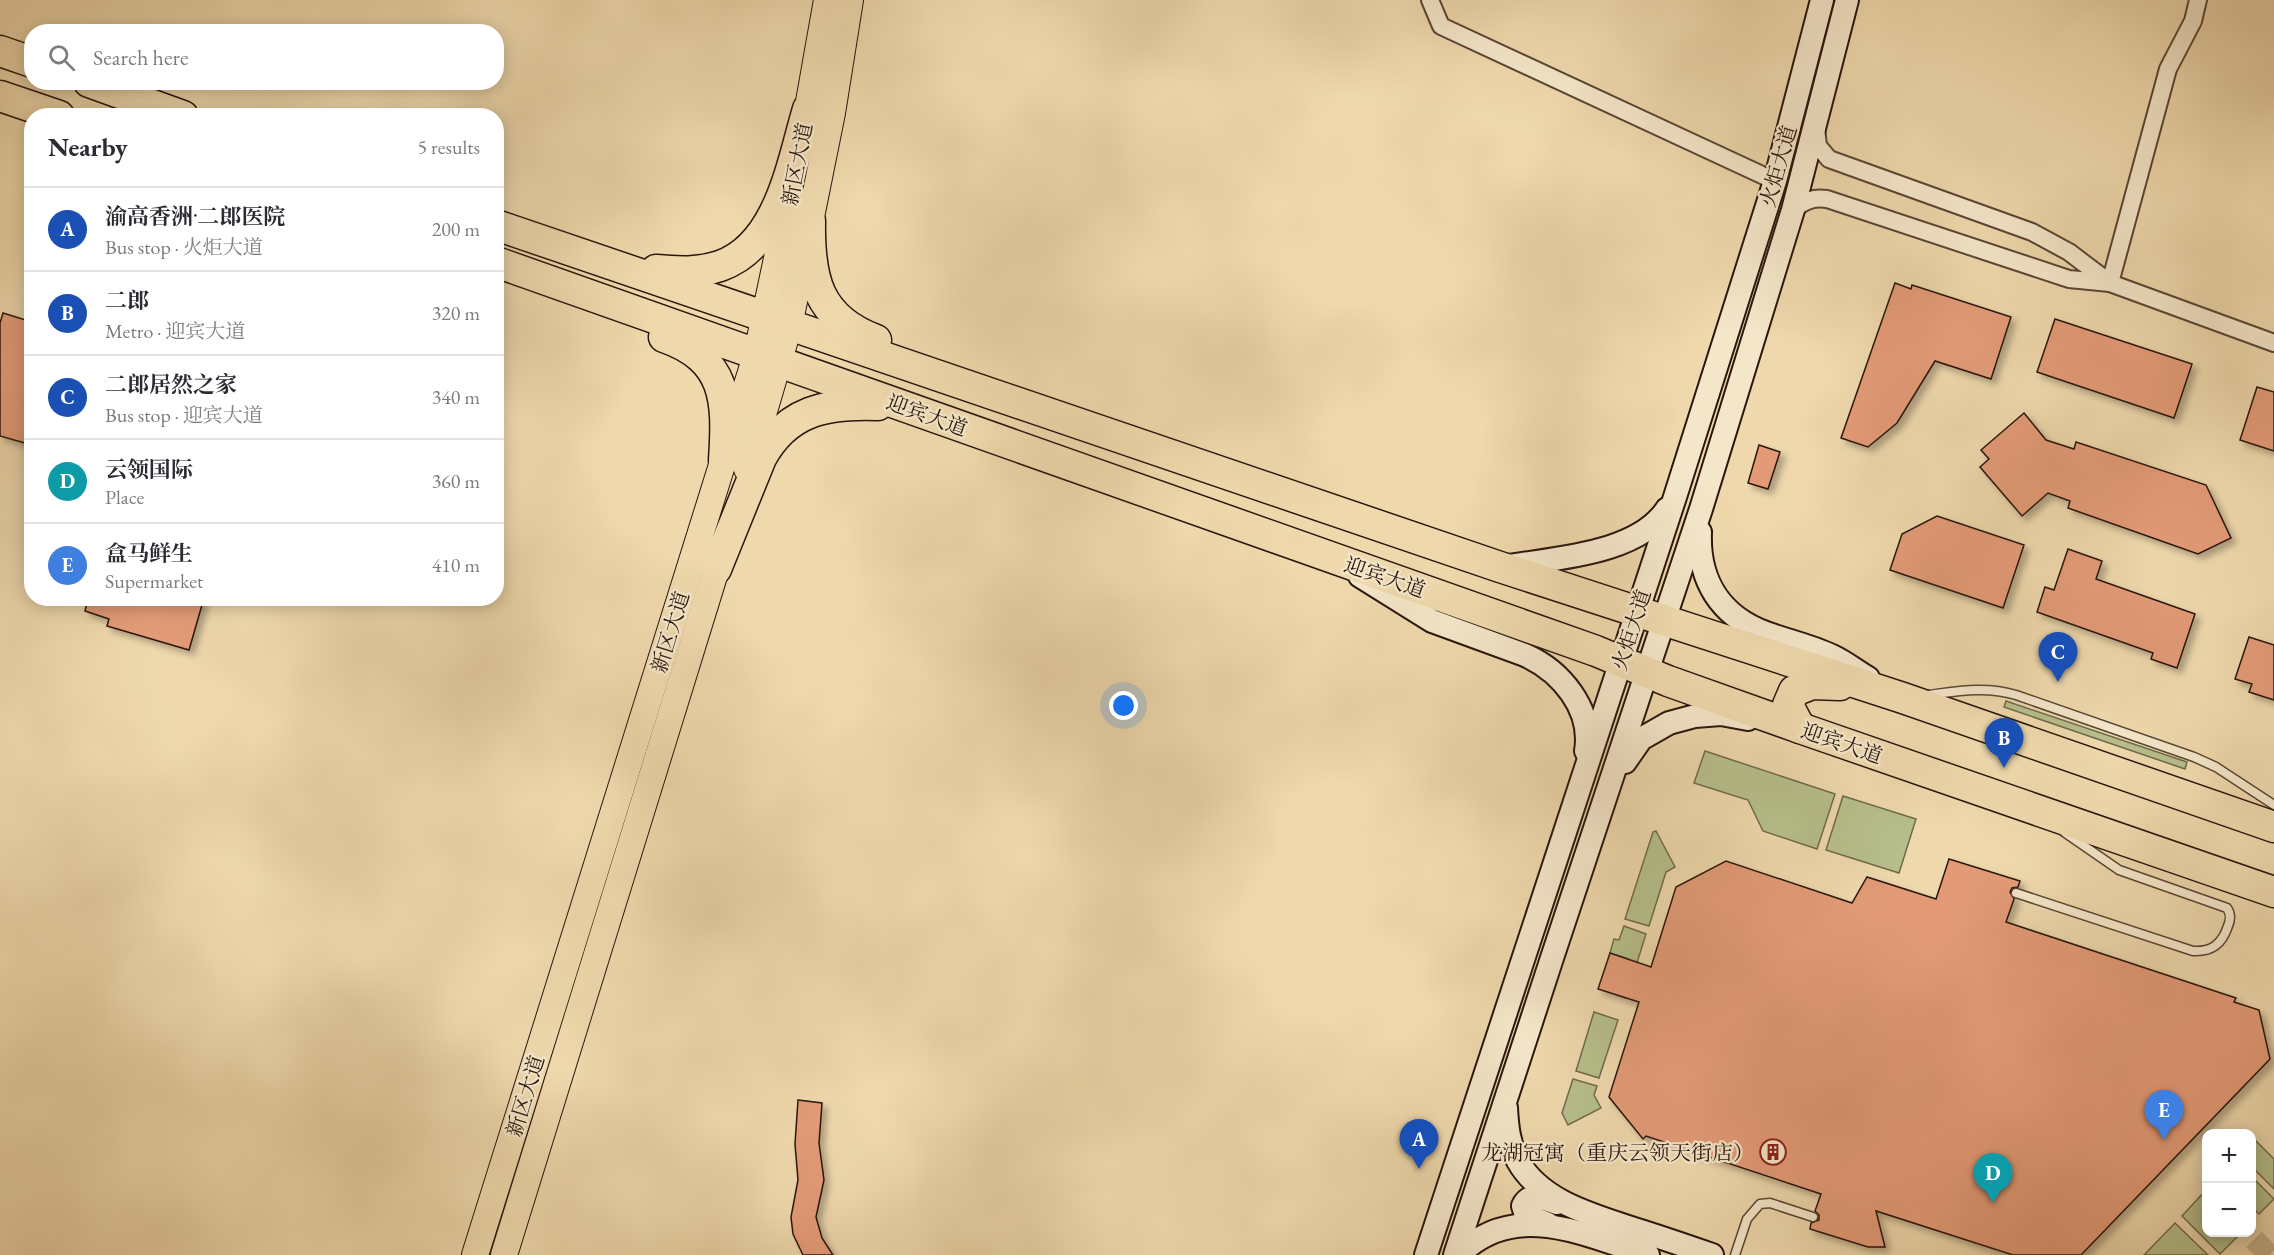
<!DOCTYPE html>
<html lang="en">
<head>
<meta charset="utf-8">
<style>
  :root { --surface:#fff; --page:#f7f7f7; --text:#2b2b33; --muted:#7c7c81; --line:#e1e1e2; --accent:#ea580c }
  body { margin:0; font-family:"EB Garamond","Noto Serif SC",serif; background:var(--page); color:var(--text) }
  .controls { position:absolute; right:18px; bottom:18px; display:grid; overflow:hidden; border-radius:12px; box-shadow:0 3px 15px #0003 }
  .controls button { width:54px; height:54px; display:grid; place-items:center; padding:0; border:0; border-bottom:2px solid var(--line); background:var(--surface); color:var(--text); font:30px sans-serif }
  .you { position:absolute; left:1124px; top:706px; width:21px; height:21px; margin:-15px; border:4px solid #fff; border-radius:50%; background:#1a73e8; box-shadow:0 0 0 9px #1a73e833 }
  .badge { display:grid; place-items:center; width:39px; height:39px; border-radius:50%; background:var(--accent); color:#fff; font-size:20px; font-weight:700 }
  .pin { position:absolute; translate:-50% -50px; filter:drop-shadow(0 2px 3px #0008) }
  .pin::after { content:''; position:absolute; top:32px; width:21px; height:18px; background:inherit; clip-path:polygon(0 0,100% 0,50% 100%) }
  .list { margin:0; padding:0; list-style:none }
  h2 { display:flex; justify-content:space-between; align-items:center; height:78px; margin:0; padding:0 24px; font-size:26px }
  h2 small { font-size:20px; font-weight:400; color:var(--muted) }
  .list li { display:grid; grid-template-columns:39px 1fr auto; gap:18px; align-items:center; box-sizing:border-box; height:84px; padding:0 24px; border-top:2px solid var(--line) }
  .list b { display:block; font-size:22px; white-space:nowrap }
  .list p { margin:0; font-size:20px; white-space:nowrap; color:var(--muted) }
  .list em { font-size:20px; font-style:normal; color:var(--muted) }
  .icon { flex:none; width:33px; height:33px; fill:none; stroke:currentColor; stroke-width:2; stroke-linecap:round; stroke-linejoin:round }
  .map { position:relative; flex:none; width:2274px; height:1255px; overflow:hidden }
  .search { position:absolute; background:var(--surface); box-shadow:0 3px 15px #0003; left:24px; top:24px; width:480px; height:66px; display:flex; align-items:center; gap:15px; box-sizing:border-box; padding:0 21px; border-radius:24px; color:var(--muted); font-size:22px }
  .panel { position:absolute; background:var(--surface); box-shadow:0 3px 15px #0003; left:24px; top:108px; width:480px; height:498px; border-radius:24px }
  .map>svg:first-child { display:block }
</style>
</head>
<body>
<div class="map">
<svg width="2274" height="1255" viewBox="0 0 2274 1255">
  <defs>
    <filter id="shadow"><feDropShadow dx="5" dy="5" stdDeviation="3" flood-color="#0004"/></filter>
  </defs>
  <rect width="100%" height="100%" fill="#eed8ac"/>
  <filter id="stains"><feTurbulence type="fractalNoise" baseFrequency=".00333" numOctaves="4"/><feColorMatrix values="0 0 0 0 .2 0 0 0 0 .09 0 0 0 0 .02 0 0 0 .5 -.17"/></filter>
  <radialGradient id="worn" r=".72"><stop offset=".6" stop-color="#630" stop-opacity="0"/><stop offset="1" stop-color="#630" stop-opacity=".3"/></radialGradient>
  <g fill="#b6bf8b" stroke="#706a4c" stroke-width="1.5">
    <polygon points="2006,701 2187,762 2185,769 2004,707"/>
    <polygon points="1705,751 1835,794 1817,849 1763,831 1748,800 1694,783"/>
    <polygon points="1843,796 1916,819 1899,873 1826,850"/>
    <polygon points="1656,831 1675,867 1666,872 1649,926 1625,919 1653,832"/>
    <polygon points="1624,926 1646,934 1626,998 1617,995 1628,959 1610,953 1614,939 1619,940"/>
    <polygon points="1594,1012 1618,1020 1599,1078 1576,1071"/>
    <polygon points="1573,1079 1597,1086 1594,1095 1601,1108 1568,1125 1562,1113"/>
    <polygon points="2255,1140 2274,1159 2274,1189 2252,1167 2252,1143"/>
    <polygon points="2252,1177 2274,1199 2259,1214 2252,1207"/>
    <polygon points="2206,1190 2206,1232 2241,1233 2220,1254 2182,1216"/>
    <polygon points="2175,1223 2208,1255 2144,1255"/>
  </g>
  <g fill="#e39b77" stroke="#2a160d" stroke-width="1.5" filter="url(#shadow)">
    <polygon points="1895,283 1911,289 1912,285 2011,317 1991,379 1935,361 1897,423 1868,447 1841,438"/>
    <polygon points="3,313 32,322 32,445 0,436 0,323"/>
    <polygon points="2055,319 2192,364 2174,418 2037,372"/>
    <polygon points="2257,387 2274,392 2274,451 2240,440"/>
    <polygon points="2024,413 2046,440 2074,449 2076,442 2206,485 2231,538 2198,554 2068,508 2070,501 2048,493 2022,516 1980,467 1989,459 1981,450"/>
    <polygon points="1759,445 1780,452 1768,489 1748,483"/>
    <polygon points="1937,516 2024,545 2003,608 1890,570 1902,534"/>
    <polygon points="2068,549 2102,561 2096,579 2195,614 2177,668 2151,659 2153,653 2037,612 2045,587 2054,590"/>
    <polygon points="88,598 204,598 189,650 107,626 109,619 85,611"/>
    <polygon points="2249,637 2274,645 2274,700 2249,692 2252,684 2235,679"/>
    <polygon points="1949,859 2020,881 2018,887 2012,888 2010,892 2014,899 2006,922 2236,998 2234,1002 2259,1010 2270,1059 2081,1255 2013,1255 1876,1211 1885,1247 1868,1247 1810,1229 1811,1223 1819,1220 1819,1215 1815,1211 1821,1194 1646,1136 1643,1139 1609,1097 1639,1002 1598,989 1610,953 1651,967 1676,887 1726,861 1852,903 1867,877 1936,899"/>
    <polygon points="798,1100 822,1103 819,1143 824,1180 816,1217 822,1238 833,1255 803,1255 793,1234 791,1217 798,1180 795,1144"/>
  </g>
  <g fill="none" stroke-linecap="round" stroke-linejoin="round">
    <polyline stroke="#c7b18c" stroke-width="22" stroke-dasharray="22 11" stroke-linecap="butt" points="2254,1255 2274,1235"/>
    <g stroke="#5b4635" stroke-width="11">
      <g id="lane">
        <path d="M1928 695C1959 691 1986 686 2016 695L2194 757 2216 767 2274 805"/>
        <path d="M2016 893 2193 951C2212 952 2222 944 2228 926 2231 919 2231 914 2227 908L2119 870 2064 832"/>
        <polyline points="1735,1255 1747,1219 1760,1204 1770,1203 1813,1217"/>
      </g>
    </g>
    <g stroke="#5b4635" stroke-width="20">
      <g id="street">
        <polyline points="1430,0 1441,26 1775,181"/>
        <polyline points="2198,0 2193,21 2168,69 2110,283 2274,343"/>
        <path d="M1793 210C1804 201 1813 197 1827 199L2069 279 2110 283 2069 252 2032 232 1829 159 1818 146 1816 128"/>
      </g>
    </g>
    <g stroke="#2a160d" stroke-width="26">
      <g id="secondary">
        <path d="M1700 532C1698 580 1720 616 1766 633 1788 641 1811 646 1832 656 1845 662 1856 671 1868 678"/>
        <path d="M1503 567C1553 558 1637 555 1667 509"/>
        <path d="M1360 576 1432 621 1525 655C1561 671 1593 709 1586 751"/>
        <polyline points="1625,762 1641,739 1669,723 1695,716 1721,714 1748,719"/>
        <path d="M1506 1108C1507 1127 1509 1145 1518 1161 1541 1202 1593 1215 1634 1229 1660 1237 1686 1246 1712 1255"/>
        <path d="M1548 1224 1526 1215 1523 1206C1530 1191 1545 1199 1557 1203"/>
        <polyline points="1426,1255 1675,497 1775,181 1822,0"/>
        <polyline points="1455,1255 1552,958 1701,509 1793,210 1847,0"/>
        <path d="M1459 1255C1513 1199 1586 1235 1648 1255"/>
      </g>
    </g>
    <g stroke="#2a160d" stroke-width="28">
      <g id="primary">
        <polyline points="804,130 827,0"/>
        <polyline points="747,469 789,326 832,113 850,0"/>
        <polyline points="475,1255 757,353 791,192"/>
        <polyline points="504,1255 722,550"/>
      </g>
    </g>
    <g stroke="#2a160d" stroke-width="33">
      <g id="highway">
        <polyline points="0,51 32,62"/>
        <polyline points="89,82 183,116"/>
        <polyline points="0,96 59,116"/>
        <path d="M810 221C809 278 817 318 876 340"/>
        <polyline points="496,225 1500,567 1903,698 2274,827"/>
        <polyline points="496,262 1596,651 1668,681 1800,728 2274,892"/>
        <path d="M656 270C678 272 699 273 720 266 780 245 792 162 808 109"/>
        <path d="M664 337C727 359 728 400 724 460"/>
        <path d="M716 569 761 458C787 410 827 403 878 405"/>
        <polyline points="1800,728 1788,705 1794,691 1812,684 1840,685"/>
      </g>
    </g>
    <use href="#lane" stroke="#f4e6c9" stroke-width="8"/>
    <use href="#street" stroke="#f4e6c9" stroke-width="16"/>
    <use href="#secondary" stroke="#f4e6c9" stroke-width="22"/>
    <use href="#primary" stroke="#eed8ac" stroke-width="26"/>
    <use href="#highway" stroke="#eed8ac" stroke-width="30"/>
  </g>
  <defs>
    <g id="building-ring" transform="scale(1.35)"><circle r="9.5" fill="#f4e6c9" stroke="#8f2418" stroke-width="1.5"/><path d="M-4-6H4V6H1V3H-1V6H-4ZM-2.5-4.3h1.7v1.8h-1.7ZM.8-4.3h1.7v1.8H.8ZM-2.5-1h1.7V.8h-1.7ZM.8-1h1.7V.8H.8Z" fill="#8f2418"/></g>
  </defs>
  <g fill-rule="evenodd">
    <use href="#building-ring" x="1773" y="1152"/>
  </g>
  <g text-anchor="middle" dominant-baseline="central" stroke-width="4.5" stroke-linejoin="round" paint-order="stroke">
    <g font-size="21" fill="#2a160d" stroke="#f4e6c9">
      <text transform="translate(797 164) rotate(-79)">新区大道</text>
      <text transform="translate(1778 166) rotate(-74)">火炬大道</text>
      <text transform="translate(927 415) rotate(20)">迎宾大道</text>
      <text transform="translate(1385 577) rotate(19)">迎宾大道</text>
      <text transform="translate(1631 630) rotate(-72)">火炬大道</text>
      <text transform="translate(670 632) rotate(-73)">新区大道</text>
      <text transform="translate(1842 743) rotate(19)">迎宾大道</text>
      <text transform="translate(525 1096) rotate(-73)">新区大道</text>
    </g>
    <g font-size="21" fill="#2a160d" stroke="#f4e6c9" text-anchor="end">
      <text x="1754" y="1152">龙湖冠寓（重庆云领天街店）</text>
    </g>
  </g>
  <rect width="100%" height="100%" filter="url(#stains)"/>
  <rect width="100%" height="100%" fill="url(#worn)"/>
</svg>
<div class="controls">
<button>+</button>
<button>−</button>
</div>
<div class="you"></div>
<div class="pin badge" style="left:1419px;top:1169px;background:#1a4fb4">A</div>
<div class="pin badge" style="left:2004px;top:768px;background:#1a4fb4">B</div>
<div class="pin badge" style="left:2058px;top:682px;background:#1a4fb4">C</div>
<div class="pin badge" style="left:1993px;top:1203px;background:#0f9aa8">D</div>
<div class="pin badge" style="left:2164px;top:1140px;background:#3f7fe0">E</div>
<div class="search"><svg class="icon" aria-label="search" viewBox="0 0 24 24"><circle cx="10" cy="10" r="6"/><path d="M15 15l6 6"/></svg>Search here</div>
<section class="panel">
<h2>Nearby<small>5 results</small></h2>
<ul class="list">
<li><span class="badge" style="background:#1a4fb4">A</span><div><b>渝高香洲‧二郎医院</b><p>Bus stop · 火炬大道</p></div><em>200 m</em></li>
<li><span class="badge" style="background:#1a4fb4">B</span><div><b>二郎</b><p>Metro · 迎宾大道</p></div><em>320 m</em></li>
<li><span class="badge" style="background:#1a4fb4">C</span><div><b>二郎居然之家</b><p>Bus stop · 迎宾大道</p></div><em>340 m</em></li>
<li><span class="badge" style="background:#0f9aa8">D</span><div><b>云领国际</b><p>Place</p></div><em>360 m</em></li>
<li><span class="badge" style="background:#3f7fe0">E</span><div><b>盒马鲜生</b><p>Supermarket</p></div><em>410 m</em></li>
</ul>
</section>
</div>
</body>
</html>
